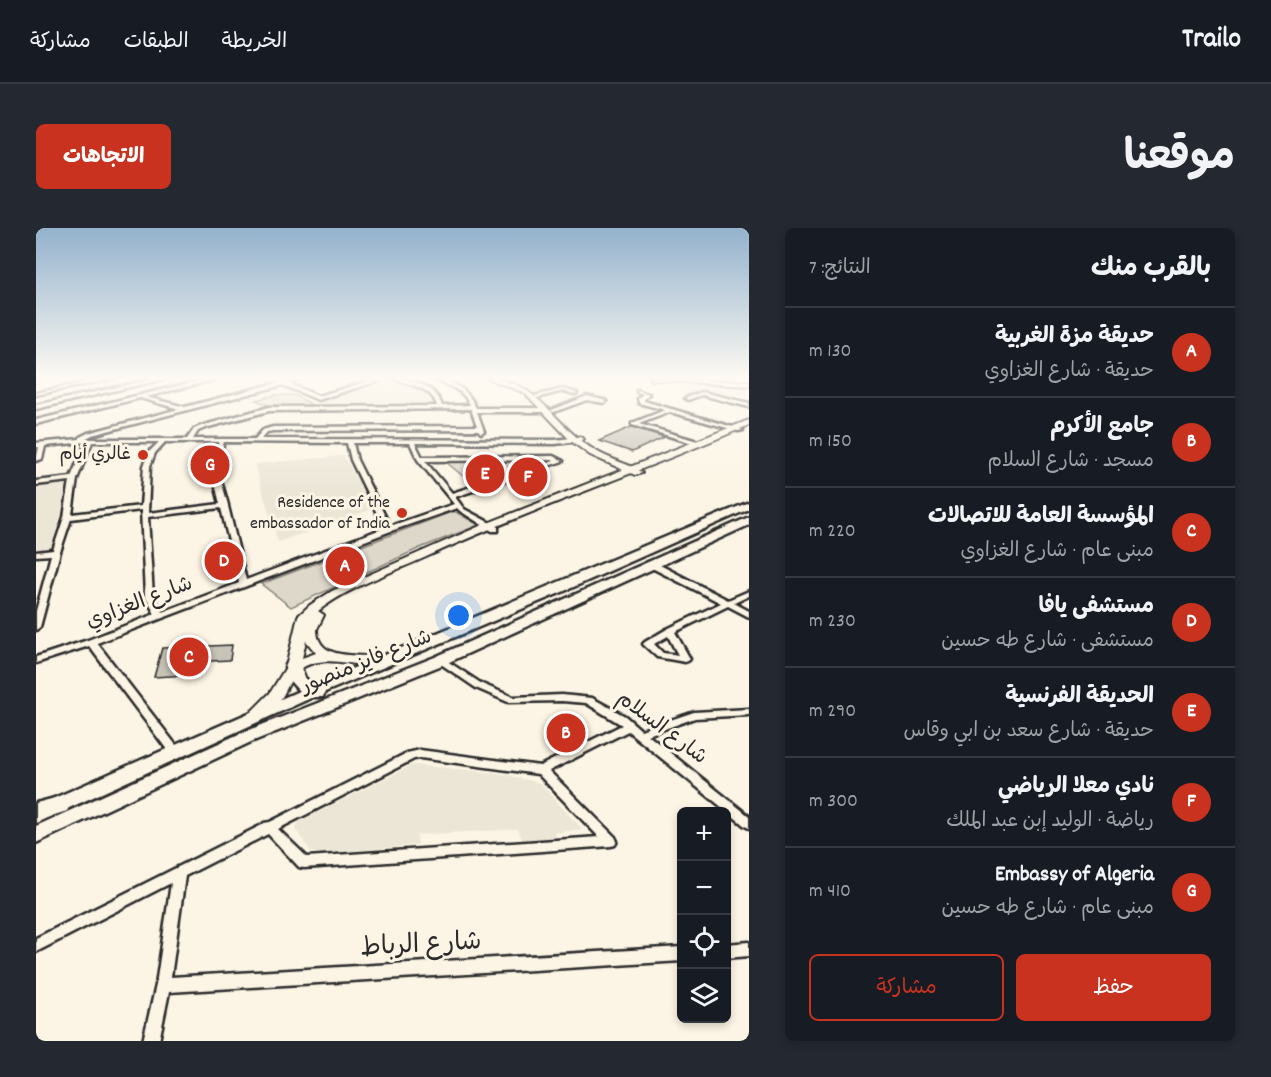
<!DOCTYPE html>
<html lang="ar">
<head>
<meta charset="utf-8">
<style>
  :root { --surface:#171b24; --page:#242831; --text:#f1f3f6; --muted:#9ea1a6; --line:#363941; --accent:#c8321e }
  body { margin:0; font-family:Dekko,"Playpen Sans Arabic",sans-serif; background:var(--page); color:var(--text); direction:rtl }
  .controls { position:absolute; right:18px; bottom:18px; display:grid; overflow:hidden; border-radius:9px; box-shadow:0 3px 9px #0003 }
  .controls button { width:54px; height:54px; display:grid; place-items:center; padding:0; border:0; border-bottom:2px solid var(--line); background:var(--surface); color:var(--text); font:30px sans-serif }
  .you { position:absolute; left:423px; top:388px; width:21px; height:21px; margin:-15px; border:4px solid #fff; border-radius:50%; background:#1a73e8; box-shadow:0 0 0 9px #1a73e833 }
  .badge { display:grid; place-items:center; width:39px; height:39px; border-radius:50%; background:var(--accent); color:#fff; font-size:20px; font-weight:700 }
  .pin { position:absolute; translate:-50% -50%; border:3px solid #fff; box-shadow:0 2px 6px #0006 }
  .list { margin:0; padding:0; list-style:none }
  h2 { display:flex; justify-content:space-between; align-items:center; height:78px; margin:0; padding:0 24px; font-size:26px }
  h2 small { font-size:20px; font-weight:400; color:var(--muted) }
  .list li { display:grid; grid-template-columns:39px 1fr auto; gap:18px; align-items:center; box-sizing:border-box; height:90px; padding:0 24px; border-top:2px solid var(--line) }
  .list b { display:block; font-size:22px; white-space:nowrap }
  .list p { margin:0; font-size:20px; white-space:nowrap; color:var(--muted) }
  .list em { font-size:20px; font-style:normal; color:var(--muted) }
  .actions { display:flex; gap:12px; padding:18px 24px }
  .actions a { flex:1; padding:14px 0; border:2px solid var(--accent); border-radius:9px; text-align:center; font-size:21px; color:var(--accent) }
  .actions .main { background:var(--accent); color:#fff }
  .icon { flex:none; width:33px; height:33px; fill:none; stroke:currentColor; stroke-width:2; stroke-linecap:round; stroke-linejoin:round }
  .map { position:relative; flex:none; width:713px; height:813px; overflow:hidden; direction:ltr; border-radius:9px }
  header { display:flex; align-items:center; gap:36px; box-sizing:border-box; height:84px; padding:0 30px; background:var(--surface); border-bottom:2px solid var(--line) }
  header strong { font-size:28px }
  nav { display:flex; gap:33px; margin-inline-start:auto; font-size:21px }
  .intro { display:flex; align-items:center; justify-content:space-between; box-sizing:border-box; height:144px; padding:0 36px }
  h1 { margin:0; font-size:42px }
  .button { padding:15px 27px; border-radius:9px; background:var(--accent); color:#fff; font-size:21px; font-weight:700 }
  main { display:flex; gap:36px; padding:0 36px }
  aside { flex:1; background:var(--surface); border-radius:9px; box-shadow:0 3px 9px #0003 }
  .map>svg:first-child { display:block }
</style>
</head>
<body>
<header>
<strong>Trailo</strong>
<nav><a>الخريطة</a><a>الطبقات</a><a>مشاركة</a></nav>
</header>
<div class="intro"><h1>موقعنا</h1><a class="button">الاتجاهات</a></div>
<main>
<aside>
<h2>بالقرب منك<small>النتائج: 7</small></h2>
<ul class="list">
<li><span class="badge">A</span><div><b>حديقة مزة الغربية</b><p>حديقة · شارع الغزاوي</p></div><em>130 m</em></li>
<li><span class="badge">B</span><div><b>جامع الأكرم</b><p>مسجد · شارع السلام</p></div><em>150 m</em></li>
<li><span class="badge">C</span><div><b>المؤسسة العامة للاتصالات</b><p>مبنى عام · شارع الغزاوي</p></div><em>220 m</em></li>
<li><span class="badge">D</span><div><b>مستشفى يافا</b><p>مستشفى · شارع طه حسين</p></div><em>230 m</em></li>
<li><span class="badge">E</span><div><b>الحديقة الفرنسية</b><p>حديقة · شارع سعد بن ابي وقاس</p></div><em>290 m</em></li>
<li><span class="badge">F</span><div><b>نادي معلا الرياضي</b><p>رياضة · الوليد إبن عبد الملك</p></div><em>300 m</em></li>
<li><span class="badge">G</span><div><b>Embassy of Algeria</b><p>مبنى عام · شارع طه حسين</p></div><em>410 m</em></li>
</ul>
<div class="actions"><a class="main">حفظ</a><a>مشاركة</a></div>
</aside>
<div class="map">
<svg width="713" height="813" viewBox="0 0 713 813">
  <rect width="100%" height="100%" fill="#fcf5e5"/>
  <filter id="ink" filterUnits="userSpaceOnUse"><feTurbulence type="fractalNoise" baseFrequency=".0167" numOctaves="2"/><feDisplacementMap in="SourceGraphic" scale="12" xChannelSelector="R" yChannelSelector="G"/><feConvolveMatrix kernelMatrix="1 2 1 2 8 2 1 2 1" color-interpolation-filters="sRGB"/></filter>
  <g filter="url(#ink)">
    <g fill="#ece6d7">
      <polygon points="354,150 399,167 402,177 284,178 284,170"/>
      <polygon points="657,155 692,158 682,161 688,163 697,157 713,159 713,168 700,165 688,169 663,163 654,165 644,162"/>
      <polygon points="308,228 337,281 242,314 218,236"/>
      <polygon points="32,254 34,257 18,309 17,320 0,322 0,258"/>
      <polygon points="376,537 463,545 504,555 546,601 518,605 520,612 486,611 482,601 381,607 382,617 285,626 275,624 259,601 263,594"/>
    </g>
    <g fill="#ded8ca" stroke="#84827a" stroke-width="1.5">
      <polygon points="239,167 259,167 278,178 236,179 220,172"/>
      <polygon points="514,232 439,258 410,234"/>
      <polygon points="418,283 443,297 384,320 255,379 225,356"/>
    </g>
    <g fill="#c8c3b7" stroke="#2b2b2b" stroke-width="1.5">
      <polygon points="595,199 619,206 629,209 596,224 563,213"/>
      <polygon points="196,417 194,432 154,434 152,447 118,449 126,420"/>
    </g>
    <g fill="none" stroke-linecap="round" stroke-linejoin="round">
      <g stroke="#2b2b2b" stroke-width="5">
        <g id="minor">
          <polygon points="69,150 80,150 0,167 0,165"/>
          <polygon points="122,150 132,150 0,181 0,177"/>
          <path d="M175 150H185L110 169 149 179 259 150H268L252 155 282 168 343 150H351L282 172 247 157 56 207 49 211H151L158 201 165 198 233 179 401 178C396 158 372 157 356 150 374 150 401 158 406 178L434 177C427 160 410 157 395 150 416 150 433 163 440 180H511L514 182 511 184H441L448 203 445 205 442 202 237 203 231 204 225 211 519 212 544 209 547 211 544 213 519 216 379 215 386 229 517 228 527 233 419 269 428 281 462 299V303H456L424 283 421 280 355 303 61 415 143 521 144 524 143 527 139 528 135 527 53 418 0 435V429L52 412 119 386 109 368 105 282 35 291 24 324 4 399 0 402V383L15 327 0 328V324L17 322 28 289 34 253 0 257V253L35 249 50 214 9 218 6 231 0 233 3 219H0V215L44 211V209L52 205 143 181 104 170 0 196V192ZM435 181 441 198 237 199 227 202 219 211H157L162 203 169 200 233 183ZM56 214H123L113 224 108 238 105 278 36 286 41 251ZM129 214H183C173 240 178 250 184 276L112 285 114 238 119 225ZM188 214 311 215 315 232 348 300 210 352 192 278V277L183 245V229ZM317 215H374L382 232 418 276 354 298 321 232ZM516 232 518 233 416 265 389 233ZM185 280 203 355 126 384 117 368 112 289Z"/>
          <polygon points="527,161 541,165 539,166 527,163 501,170 498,168"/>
          <polygon points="601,162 613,166 608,171 608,173 707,202 702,203 634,184 603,196 665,214 665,216 663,217 596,197 596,195 629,182 603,175 602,170 607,166 601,164"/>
          <polygon points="666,164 713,175 713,179 666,167 652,172 649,170"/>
          <polygon points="551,168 571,173 568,175 551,172 518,184 513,183"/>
          <path d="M612 334H618L692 372 713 363V368L698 375 713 383V389L692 378 639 404 654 431 652 433 649 434 621 429 609 418 607 416 609 414 631 401 685 375 612 338 611 336ZM632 408 642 427 627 425 618 416Z"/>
          <path d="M405 429 446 456 477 469 526 467 556 470 589 488 605 502 658 484 713 481V487L659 490 612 507 713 588V600L709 598 592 503 513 543 579 609 581 613 579 617 575 618 268 640 263 639 232 606 149 648 135 749 646 719V733L133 764 123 813H107L120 757 135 655 0 724V710L226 597 228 595 234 594 371 525 384 522 504 538 586 497 550 475 526 473 472 474 440 460 402 434 400 432ZM384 530 502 546 563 609 271 629 242 601 378 531Z"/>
          <polygon points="713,714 713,728 690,730 690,716"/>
        </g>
      </g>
      <g stroke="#2b2b2b" stroke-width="4">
        <g id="tertiary">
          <path d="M450 150C502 150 520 201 560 223 574 232 593 235 606 245L599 247 554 227 535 213 489 165Z"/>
          <polygon points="614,150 713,154 713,158 617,152"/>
        </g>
      </g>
      <g stroke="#2b2b2b" stroke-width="4">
        <path id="secondary" d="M713 192V197C606 244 494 281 388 330 352 346 313 359 282 383L288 387 281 401C281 437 332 424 354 430L356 433 354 436C325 444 290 422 263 442 256 447 251 461 246 469 240 478 231 485 224 493H212L210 489 234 465 250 439 262 388 274 377 296 363 444 298ZM270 413 280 425 266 430Z"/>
      </g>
      <g stroke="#2b2b2b" stroke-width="5">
        <g id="trunk">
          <polygon points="713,274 713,281 524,365 289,464 287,469 277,469 0,595 0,578 263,463 254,453 249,439 251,435 263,435 269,450 277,457"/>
          <polygon points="713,289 713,297 411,435 215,514 0,615 0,598 203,506 399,429"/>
        </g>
      </g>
      <g stroke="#2b2b2b" stroke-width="5">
        <polygon id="motorway" points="23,569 31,571 34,577 31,583 0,593 0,575"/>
      </g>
      <use href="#minor" fill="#fcf5e5" fill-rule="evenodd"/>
      <use href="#tertiary" fill="#fcf5e5" fill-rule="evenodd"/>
      <use href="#secondary" fill="#fcf5e5" fill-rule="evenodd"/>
      <use href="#trunk" fill="#fcf5e5" fill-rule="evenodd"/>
      <use href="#motorway" fill="#fcf5e5" fill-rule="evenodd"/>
    </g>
  </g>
  <linearGradient id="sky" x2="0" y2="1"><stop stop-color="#93b2cd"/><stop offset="0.57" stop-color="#fefaf3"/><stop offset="1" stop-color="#fefaf3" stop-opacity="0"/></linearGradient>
  <rect width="713" height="264" fill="url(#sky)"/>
  <g fill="#c8321e" stroke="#fcf5e5" stroke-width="2">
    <circle cx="107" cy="227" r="6"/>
    <circle cx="366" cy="285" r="6"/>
  </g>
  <g text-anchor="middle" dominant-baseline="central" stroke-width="6" stroke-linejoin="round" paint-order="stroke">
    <g font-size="18" fill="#2b2b2b" stroke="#fcf5e5" text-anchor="end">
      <text x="95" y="227">غالري أيام</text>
      <text x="354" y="275">Residence of the<tspan x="354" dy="21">embassador of India</tspan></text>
    </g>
    <g font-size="21" fill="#2b2b2b" stroke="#fcf5e5">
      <text transform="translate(104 376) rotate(-21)">شارع الغزاوي</text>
      <text transform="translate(331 435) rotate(-22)">شارع فايز منصور</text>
      <text transform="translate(625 501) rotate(37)">شارع السلام</text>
    </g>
    <g font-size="26" fill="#2b2b2b" stroke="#fcf5e5">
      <text transform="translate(385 718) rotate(-3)">شارع الرباط</text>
    </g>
  </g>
</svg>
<div class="controls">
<button>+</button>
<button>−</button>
<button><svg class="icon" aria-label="locate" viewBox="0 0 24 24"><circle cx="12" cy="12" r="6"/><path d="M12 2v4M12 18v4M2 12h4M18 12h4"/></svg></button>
<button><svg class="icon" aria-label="layers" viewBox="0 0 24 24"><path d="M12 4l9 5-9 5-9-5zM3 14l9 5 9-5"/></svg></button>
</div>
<div class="you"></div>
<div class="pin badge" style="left:309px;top:338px">A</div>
<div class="pin badge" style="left:530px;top:505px">B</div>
<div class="pin badge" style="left:153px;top:429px">C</div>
<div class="pin badge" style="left:188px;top:333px">D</div>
<div class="pin badge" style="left:449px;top:246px">E</div>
<div class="pin badge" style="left:492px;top:249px">F</div>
<div class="pin badge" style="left:174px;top:237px">G</div>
</div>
</main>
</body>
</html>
